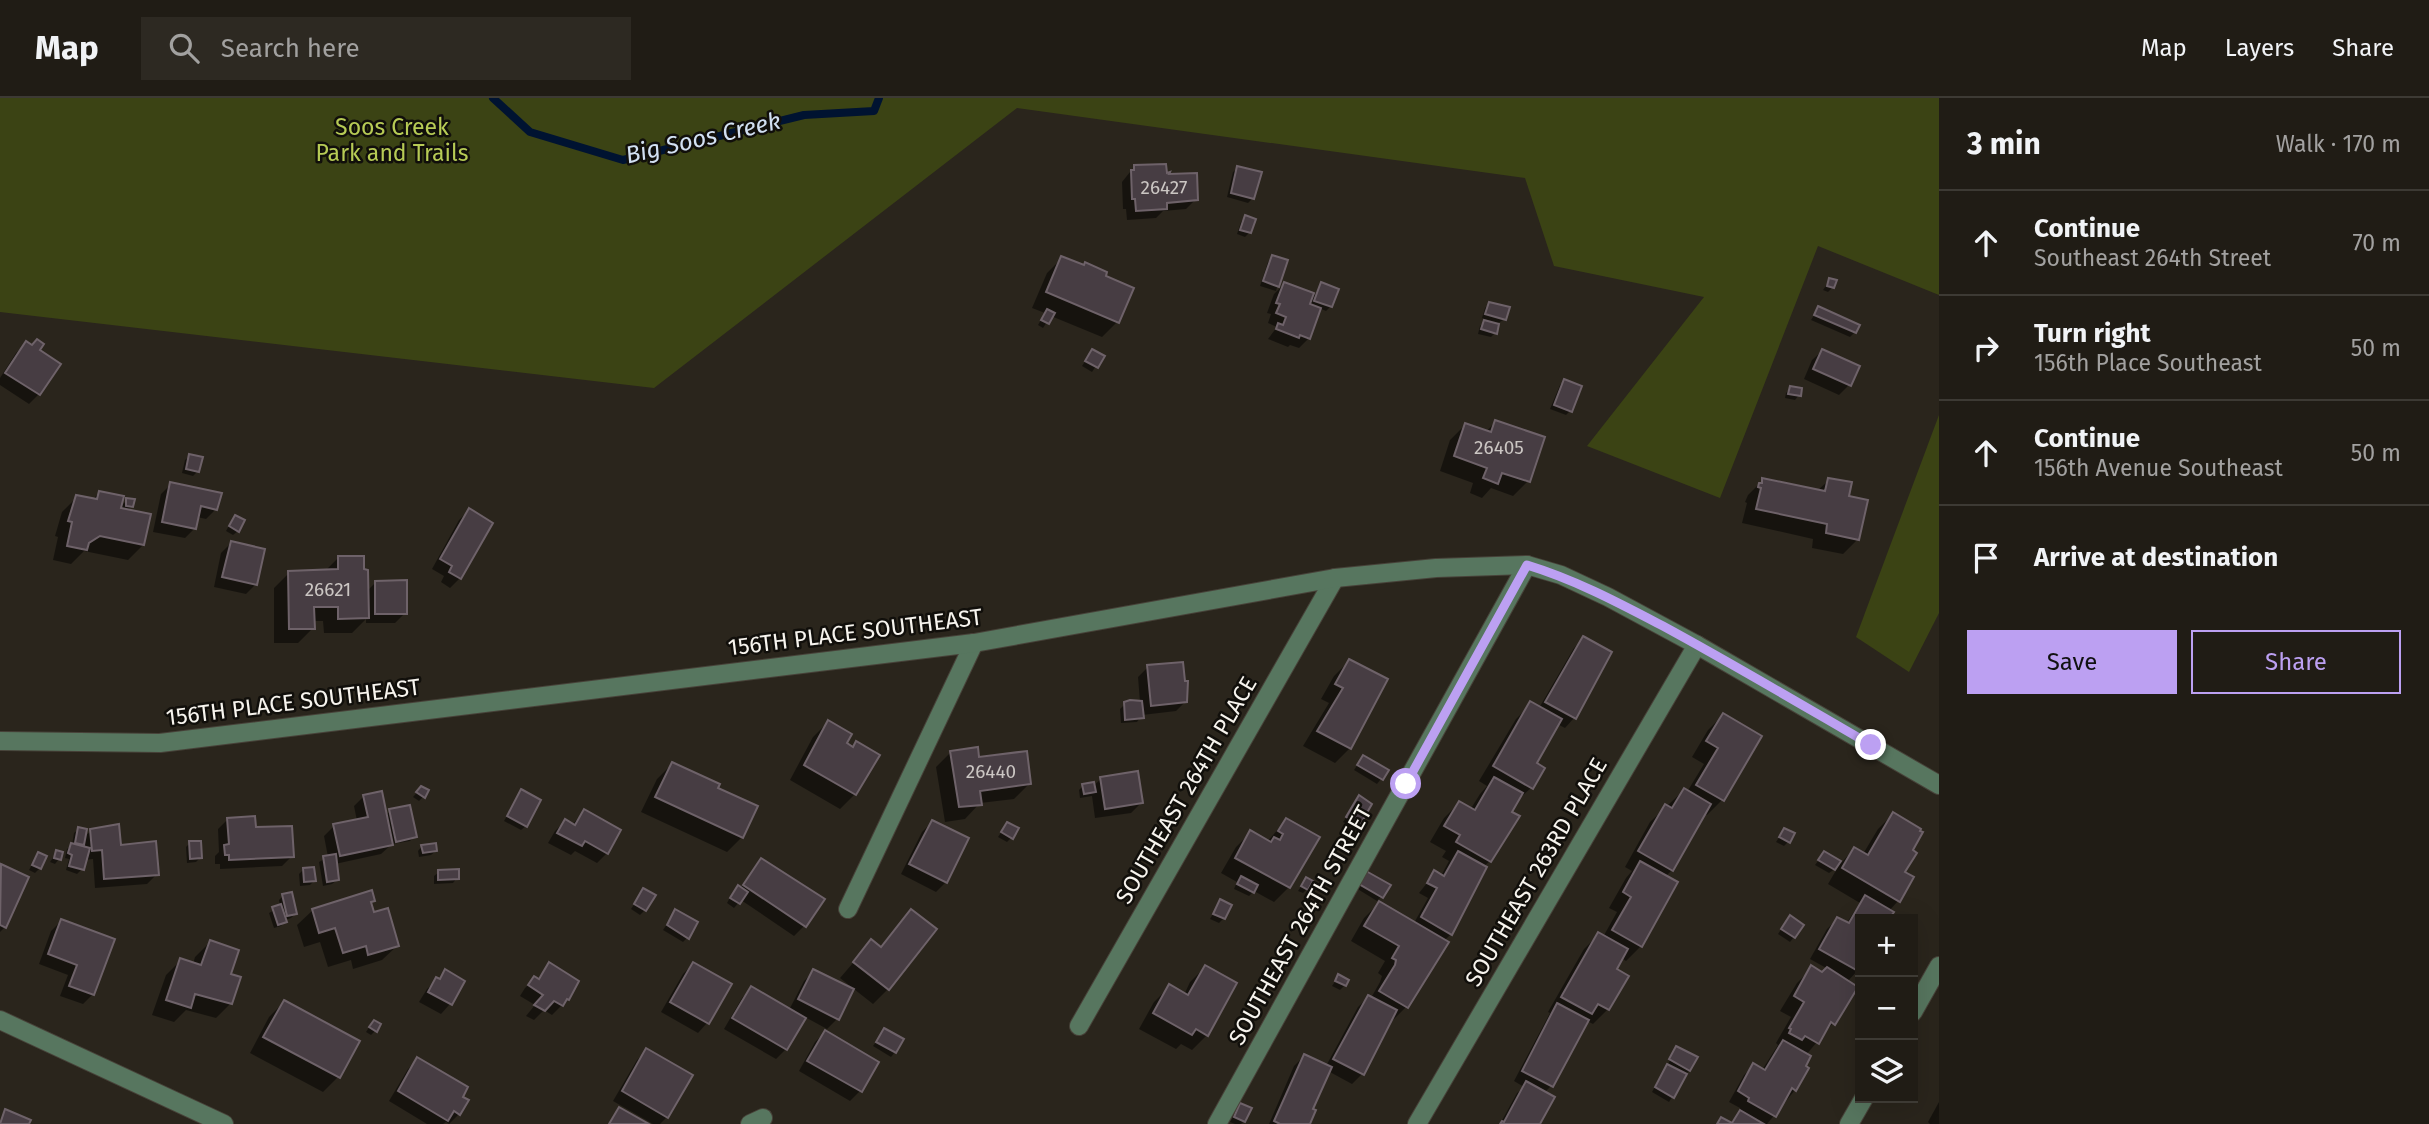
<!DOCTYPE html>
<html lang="en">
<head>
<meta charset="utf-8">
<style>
  :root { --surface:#201c15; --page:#2d2922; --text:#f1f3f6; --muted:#a2a1a0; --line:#3d3a34; --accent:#bca0f2 }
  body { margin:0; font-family:"Fira Sans",sans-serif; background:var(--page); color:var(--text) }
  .controls { position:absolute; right:21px; bottom:21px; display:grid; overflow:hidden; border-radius:0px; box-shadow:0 7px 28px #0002 }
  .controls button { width:63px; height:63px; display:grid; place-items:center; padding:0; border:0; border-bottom:2px solid var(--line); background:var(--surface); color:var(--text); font:35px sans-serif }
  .stop { position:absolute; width:21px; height:21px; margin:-16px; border:5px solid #bca0f2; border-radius:50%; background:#fff }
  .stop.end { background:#bca0f2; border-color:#fff; box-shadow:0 2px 7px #0008 }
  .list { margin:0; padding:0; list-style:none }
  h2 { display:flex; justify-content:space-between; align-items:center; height:91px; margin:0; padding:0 28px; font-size:30px }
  h2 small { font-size:23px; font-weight:400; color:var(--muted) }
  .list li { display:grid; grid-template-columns:46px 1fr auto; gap:21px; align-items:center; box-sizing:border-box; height:105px; padding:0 28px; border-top:2px solid var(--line) }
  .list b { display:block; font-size:26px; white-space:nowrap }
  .list p { margin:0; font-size:23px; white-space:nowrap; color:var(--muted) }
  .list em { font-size:23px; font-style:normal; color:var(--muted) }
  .actions { display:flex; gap:14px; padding:21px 28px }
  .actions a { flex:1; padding:16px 0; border:2px solid var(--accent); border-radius:0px; text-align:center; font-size:24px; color:var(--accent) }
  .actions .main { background:var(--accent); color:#111 }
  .icon { flex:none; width:38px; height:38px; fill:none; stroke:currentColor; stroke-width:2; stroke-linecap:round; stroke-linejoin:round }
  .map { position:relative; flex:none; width:1939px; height:1026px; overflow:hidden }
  header { display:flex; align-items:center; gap:42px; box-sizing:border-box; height:98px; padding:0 35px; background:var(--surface); border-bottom:2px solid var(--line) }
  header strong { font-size:33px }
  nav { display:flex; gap:38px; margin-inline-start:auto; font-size:24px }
  .search { width:490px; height:63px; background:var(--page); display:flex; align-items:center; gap:18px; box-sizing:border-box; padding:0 24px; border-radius:0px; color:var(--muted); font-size:26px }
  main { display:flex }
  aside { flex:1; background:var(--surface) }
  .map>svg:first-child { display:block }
</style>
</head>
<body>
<header>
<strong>Map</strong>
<div class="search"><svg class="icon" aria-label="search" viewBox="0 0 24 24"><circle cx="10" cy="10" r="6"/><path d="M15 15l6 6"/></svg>Search here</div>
<nav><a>Map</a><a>Layers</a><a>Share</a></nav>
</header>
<main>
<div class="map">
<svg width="1939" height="1026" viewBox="0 0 1939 1026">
  <rect width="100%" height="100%" fill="#2a251c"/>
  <g fill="#3b4314">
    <polygon points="0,0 1939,0 1939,197 1818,148 1720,400 1587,348 1704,199 1554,168 1525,80 1017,10 654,290 0,214"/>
    <polygon points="1939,317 1939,515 1909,574 1856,539"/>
  </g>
  <g fill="#0007">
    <polygon points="1134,69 1165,76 1196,101 1186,111 1163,113 1156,120 1127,122 1126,111 1123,111 1122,84"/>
    <polygon points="1238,70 1253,100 1248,105 1227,99 1233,74"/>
    <polygon points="1245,119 1250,134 1245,139 1237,136 1241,124"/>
    <polygon points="1273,159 1285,163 1276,193 1260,188 1268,164"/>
    <polygon points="1062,160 1117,224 1102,239 1051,218 1043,230 1038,227 1045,215 1032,210 1047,175"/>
    <polygon points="1830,182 1833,189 1828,194 1823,192"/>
    <polygon points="1284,186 1315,197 1321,186 1331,208 1326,213 1319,210 1309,240 1299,250 1290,247 1288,249 1268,241 1277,229 1268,225 1271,216 1267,215 1274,196"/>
    <polygon points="1489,206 1505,221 1498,225 1495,235 1491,239 1478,236 1480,228 1486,222 1482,220 1485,210"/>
    <polygon points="1819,210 1855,234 1850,239 1811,222"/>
    <polygon points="26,245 38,253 39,296 29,306 0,287 0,280 16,255"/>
    <polygon points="1092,253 1102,259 1092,274 1082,268"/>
    <polygon points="1822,253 1849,287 1839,297 1804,281 1812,262"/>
    <polygon points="1564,283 1570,313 1566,317 1550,311 1560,287"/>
    <polygon points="1791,290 1799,297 1795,302 1785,300 1786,295"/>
    <polygon points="1495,324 1528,383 1513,398 1491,390 1482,400 1470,395 1473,385 1440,373 1450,342 1465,327 1486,334"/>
    <polygon points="190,358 198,373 193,378 182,375 185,362"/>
    <polygon points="1763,382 1817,393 1829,382 1847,399 1858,441 1843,456 1812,450 1813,441 1742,425 1747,405 1745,404 1748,397"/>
    <polygon points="171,386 216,411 206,421 197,419 195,430 185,440 153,434 161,396"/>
    <polygon points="99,395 120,409 127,402 132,408 127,413 143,447 128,462 84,453 71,466 53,462 58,439 55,438 62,414 77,399 92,402"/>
    <polygon points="469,412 460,480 450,490 441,484 444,478 432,471 459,422"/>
    <polygon points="231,424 238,433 233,437 226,433"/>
    <polygon points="231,445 256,486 246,496 214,489 221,455"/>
    <polygon points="338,460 367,493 376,484 405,515 395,525 366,525 366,521 352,535 324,535 323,523 313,523 313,530 298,545 274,545 274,490 289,475 325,473"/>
    <polygon points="1584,540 1610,555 1574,620 1565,630 1557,626 1535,666 1531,690 1515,704 1490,763 1483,769 1451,836 1444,843 1406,909 1391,924 1389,922 1362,976 1352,986 1328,973 1311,1012 1308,1026 1269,1026 1294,968 1304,958 1326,968 1358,909 1368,899 1371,900 1380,884 1382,878 1378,875 1385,863 1351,843 1364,820 1379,805 1414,825 1428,800 1419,795 1435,775 1441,778 1449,763 1442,759 1446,753 1430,744 1444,720 1459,705 1470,712 1480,696 1487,688 1479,683 1516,621 1531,606 1539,610 1574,550"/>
    <polygon points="1349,563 1350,650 1335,665 1303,648 1329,605 1321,601 1334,578"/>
    <polygon points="1148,569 1186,603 1176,613 1142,617 1137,624 1121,625 1120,611 1125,606 1140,604 1138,579"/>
    <polygon points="1723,617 1759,639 1722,702 1707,717 1704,715 1672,772 1665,779 1641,848 1626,863 1621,860 1614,871 1608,911 1593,926 1587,923 1551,988 1544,995 1538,1026 1500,1026 1517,995 1524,989 1514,983 1550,915 1548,914 1584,851 1599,836 1603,839 1617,814 1609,810 1626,780 1632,773 1625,769 1650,724 1684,692 1687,694 1704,666 1692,659 1708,632"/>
    <polygon points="828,624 844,646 851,650 857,645 855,696 840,711 790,682 813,639"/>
    <polygon points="951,654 978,661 1029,686 1014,701 980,705 965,721 945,724 936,669"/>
    <polygon points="1363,659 1387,673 1377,686 1354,672"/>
    <polygon points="672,666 716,691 756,709 742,739 727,754 641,714 657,681"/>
    <polygon points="1101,681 1141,705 1131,715 1095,720 1092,698 1080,700 1079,692 1083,688 1093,688"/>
    <polygon points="421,690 423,699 419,703 413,699"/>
    <polygon points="521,694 526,728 521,732 504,723"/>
    <polygon points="364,698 385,718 390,713 415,738 410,743 392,746 381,756 335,766 337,782 332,786 323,788 319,764 328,759 324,738 334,728 357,723 354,708"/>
    <polygon points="1359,700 1358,726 1354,730 1343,724"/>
    <polygon points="584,713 607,755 597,765 575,753 571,757 548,745 555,733 565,723 572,727"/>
    <polygon points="1893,716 1910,753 1903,775 1912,780 1898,803 1889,813 1891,814 1887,821 1860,821 1860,870 1847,884 1833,925 1806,957 1795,992 1767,1026 1716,1026 1721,1021 1729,1026 1741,1014 1740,1010 1729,1004 1744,977 1754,967 1762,972 1778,947 1776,945 1791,919 1780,913 1797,885 1812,870 1822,876 1828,871 1810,861 1827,831 1837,821 1846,826 1860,805 1828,786 1838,769 1829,775 1815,767 1824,755 1841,765 1854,751 1863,756 1878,731"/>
    <polygon points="228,721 254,731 292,758 282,768 220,771 220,766 215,766 215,758 219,754 218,731"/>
    <polygon points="1286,722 1289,789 1274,804 1254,793 1249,798 1234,791 1237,784 1221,775 1236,749 1251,734 1267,744"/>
    <polygon points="932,724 946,784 936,794 901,776 922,734"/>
    <polygon points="1007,726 1012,739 1007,744 998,739"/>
    <polygon points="79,731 84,739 91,733 119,748 157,776 147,786 95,790 93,761 84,762 82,771 77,776 66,772 69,761 65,760 67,751 72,747 74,735"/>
    <polygon points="1784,732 1788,744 1784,748 1776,744"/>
    <polygon points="190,745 200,760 196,764 187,765 186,749"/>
    <polygon points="422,748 436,753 431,757 419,759 418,753"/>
    <polygon points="57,754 59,761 55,766 50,764"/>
    <polygon points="38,756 40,770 35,775 29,772"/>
    <polygon points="762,763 823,801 804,828 794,838 741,802 734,810 727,805 733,794 739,791"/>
    <polygon points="1,768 27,780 5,829 0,834"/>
    <polygon points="303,772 314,783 310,787 300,788 299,776"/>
    <polygon points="439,774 457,780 453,785 434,786 434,778"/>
    <polygon points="1362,780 1381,799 1377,803 1356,790"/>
    <polygon points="1306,781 1307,791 1303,795 1298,793"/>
    <polygon points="644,792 645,812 640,817 631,811"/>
    <polygon points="283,798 295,816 291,820 285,822 281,828 274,830 269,815 280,809 279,802"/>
    <polygon points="373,802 370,806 373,816 398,847 382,862 353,871 351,862 328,869 320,844 304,849 297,827 313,812"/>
    <polygon points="1220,804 1224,820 1219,825 1210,821"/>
    <polygon points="676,813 687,840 683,844 663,832"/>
    <polygon points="911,813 935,831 888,891 873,906 840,880 872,843 879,850"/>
    <polygon points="61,823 93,896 83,906 60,898 68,877 39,866 51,833"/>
    <polygon points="1786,824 1794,839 1790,844 1778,836"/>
    <polygon points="210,844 229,877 231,905 216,920 186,912 174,924 152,917 166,877 181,862 193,866 195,859"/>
    <polygon points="693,866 729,887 707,925 698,935 661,914 683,876"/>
    <polygon points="549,867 568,901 552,917 544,912 534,922 526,918 535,907 520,898 525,890 535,880 537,881"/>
    <polygon points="1205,869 1207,937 1192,952 1181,946 1176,951 1139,931 1154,904 1169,889 1184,897 1190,884"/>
    <polygon points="814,873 837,921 827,931 805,919 786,951 776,961 724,931 742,900 751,890 789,912 804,883"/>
    <polygon points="446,874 463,884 450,906 441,916 419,904 427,891"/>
    <polygon points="1339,878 1345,887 1340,892 1332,888"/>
    <polygon points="284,904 358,943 338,979 323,994 250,955 269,919"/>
    <polygon points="370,928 376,932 371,937 366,934"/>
    <polygon points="885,932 895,954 891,959 873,948"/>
    <polygon points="825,934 860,993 850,1003 799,973 815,944"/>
    <polygon points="1677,950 1689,972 1669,1004 1652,994"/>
    <polygon points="647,952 667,1019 660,1026 653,1026 613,1003 637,962"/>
    <polygon points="418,961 460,999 459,1016 449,1026 446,1024 443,1026 427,1026 389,1003 408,971"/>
    <polygon points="1939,1004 1939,1026 1930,1026 1928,1024"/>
    <polygon points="1240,1007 1244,1023 1241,1026 1235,1026 1230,1024"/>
  </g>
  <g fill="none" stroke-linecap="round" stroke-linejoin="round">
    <polyline stroke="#001331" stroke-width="8" points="493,0 530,34 623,62 804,17 874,13 879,0"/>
  </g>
  <g fill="#473d43" stroke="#6e6269" stroke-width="2">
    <polygon points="1166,66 1167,75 1170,74 1169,76 1197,75 1198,102 1167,105 1167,111 1136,113 1135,101 1132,101 1131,72 1134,72 1134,67"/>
    <polygon points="1237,68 1262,74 1254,101 1231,95"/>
    <polygon points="1245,117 1256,121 1251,135 1240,132"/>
    <polygon points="1272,157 1288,162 1279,189 1263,183"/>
    <polygon points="1061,158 1084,167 1085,164 1107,174 1106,178 1134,190 1119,225 1046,194"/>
    <polygon points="1829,180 1837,182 1834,190 1827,188"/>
    <polygon points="1284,184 1314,195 1310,206 1321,210 1310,241 1300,237 1299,240 1276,231 1278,225 1283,227 1286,219 1276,215 1280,206 1276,205"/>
    <polygon points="1321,184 1339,191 1332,209 1314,203"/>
    <polygon points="1489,204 1510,209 1506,222 1485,216"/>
    <polygon points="1818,208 1860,227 1856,235 1814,217"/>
    <polygon points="1047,211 1055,215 1049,226 1041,222"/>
    <polygon points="1484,222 1499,226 1497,236 1481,231"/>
    <polygon points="37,241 44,246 40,252 61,266 40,297 5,275 26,243 32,247"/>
    <polygon points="1092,251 1105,258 1098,270 1085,263"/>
    <polygon points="1822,251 1860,268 1851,288 1813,271"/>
    <polygon points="1564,281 1582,288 1572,314 1554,307"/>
    <polygon points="1790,288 1802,290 1801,298 1788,296"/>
    <polygon points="1495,322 1545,339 1530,384 1502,375 1498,386 1483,380 1487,370 1454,358 1465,325 1491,334"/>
    <polygon points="189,356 203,359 199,374 186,371"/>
    <polygon points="1762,380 1825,393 1828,380 1852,384 1849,398 1868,402 1859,442 1826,435 1827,426 1756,411 1761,390 1758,389 1759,385 1762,385"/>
    <polygon points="170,384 222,395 217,412 201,408 196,431 162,424"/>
    <polygon points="99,393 124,398 121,410 151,416 144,447 100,438 89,445 87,452 67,448 72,424 68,423 76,397 97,401"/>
    <polygon points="126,400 135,401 133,409 126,408"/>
    <polygon points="469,410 493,425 461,481 449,474 452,468 440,461"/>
    <polygon points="235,417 245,422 239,434 229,428"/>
    <polygon points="231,443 265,451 257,487 222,479"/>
    <polygon points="338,458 364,458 364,471 368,472 369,520 338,521 338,509 314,509 315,531 289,531 288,473 338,471"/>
    <polygon points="407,482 407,516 375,516 375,483"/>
    <polygon points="1583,538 1612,554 1576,621 1545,604"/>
    <polygon points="1349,561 1388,581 1351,651 1317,633 1343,590 1335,586"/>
    <polygon points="1183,564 1185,583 1188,583 1187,604 1151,608 1147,567"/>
    <polygon points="1130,602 1142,603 1144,620 1125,622 1124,604"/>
    <polygon points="1530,603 1562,621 1537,665 1545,670 1533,691 1493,668"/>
    <polygon points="1723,615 1762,638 1724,703 1696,687 1718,650 1706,643"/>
    <polygon points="828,622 852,636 847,645 853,649 856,643 880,657 856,697 804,667"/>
    <polygon points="978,649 979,659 1027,653 1031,686 980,693 982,707 959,709 950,653"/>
    <polygon points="1363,657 1389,672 1383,682 1357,667"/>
    <polygon points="672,664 720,686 718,690 758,708 743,740 655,699"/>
    <polygon points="1138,673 1143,705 1105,711 1100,679"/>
    <polygon points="1494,679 1523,695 1512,714 1520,718 1491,764 1456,744 1460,737 1444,728 1459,703 1475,712"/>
    <polygon points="1094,684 1096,694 1084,696 1082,686"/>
    <polygon points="421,688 429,692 425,700 416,694"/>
    <polygon points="1684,690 1711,706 1673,773 1638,753 1665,706 1672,710"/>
    <polygon points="521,691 541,702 527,729 507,718"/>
    <polygon points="382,693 393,747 340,758 333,726 368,719 363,697"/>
    <polygon points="1359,697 1372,706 1360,727 1346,719"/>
    <polygon points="410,707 417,739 396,744 389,711"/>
    <polygon points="584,711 621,732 608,756 585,743 582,748 557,735 565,721 575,727"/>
    <polygon points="1893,714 1921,731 1920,733 1923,734 1913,752 1917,755 1905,774 1914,779 1900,804 1842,770 1854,749 1868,757"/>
    <polygon points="255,718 256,729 292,728 294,759 229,762 229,757 225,757 224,747 229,746 227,720"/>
    <polygon points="1286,720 1320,739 1290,790 1235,760 1250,732 1271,744 1274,739 1280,742 1283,736 1278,733"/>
    <polygon points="932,722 969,740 947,785 909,766"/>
    <polygon points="1007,724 1019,730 1013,741 1001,734"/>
    <polygon points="119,726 121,747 156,743 159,777 104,781 102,752 92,753 90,731"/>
    <polygon points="78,729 87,731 84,747 75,745"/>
    <polygon points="1784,730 1795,735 1790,745 1779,739"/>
    <polygon points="189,743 201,743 202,760 190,761"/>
    <polygon points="71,745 90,750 84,772 69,768 72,757 68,755"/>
    <polygon points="436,745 437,753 423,755 421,747"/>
    <polygon points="56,752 63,754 61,762 54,760"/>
    <polygon points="1458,753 1487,769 1452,837 1421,819 1437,790 1427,785 1434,772 1444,778"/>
    <polygon points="1824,753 1841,763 1835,772 1818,762"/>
    <polygon points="38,754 47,758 41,771 32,767"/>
    <polygon points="336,756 339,782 327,784 323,758"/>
    <polygon points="761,760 825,801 806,829 743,787"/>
    <polygon points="1640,763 1678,784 1642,849 1612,832 1631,799 1623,794"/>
    <polygon points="1,766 29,779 6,830 0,827"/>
    <polygon points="314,769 316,783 304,784 303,770"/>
    <polygon points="459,771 459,781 438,782 438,772"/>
    <polygon points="1366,773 1391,787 1383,800 1359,786"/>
    <polygon points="1241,778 1258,787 1254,795 1237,786"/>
    <polygon points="1306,779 1313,783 1308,792 1301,788"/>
    <polygon points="738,787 748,794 740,806 730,800"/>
    <polygon points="643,790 656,797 646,813 634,806"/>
    <polygon points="372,792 375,803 371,804 374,814 388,810 399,848 368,857 366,848 343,855 335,830 319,835 312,811"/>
    <polygon points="292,794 297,816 287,818 282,796"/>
    <polygon points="1865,797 1894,814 1889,821 1860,821 1860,874 1819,851 1837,819 1849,825"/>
    <polygon points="1220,801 1232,807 1225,821 1213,816"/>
    <polygon points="1379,803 1449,844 1408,910 1379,893 1395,867 1396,862 1392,860 1399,848 1364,828"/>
    <polygon points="281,806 287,824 278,827 272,809"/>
    <polygon points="675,811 698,824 689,841 667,827"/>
    <polygon points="911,811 937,831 889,892 853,864 871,841 881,849"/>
    <polygon points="1790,817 1804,827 1795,840 1781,831"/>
    <polygon points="61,821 115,841 94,897 69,888 77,867 48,856"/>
    <polygon points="1598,834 1628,851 1617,871 1629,878 1609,912 1598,906 1592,916 1561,899"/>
    <polygon points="210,842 239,852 231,876 241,879 232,906 195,896 191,910 166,902 180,860 201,867"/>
    <polygon points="549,864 579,883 569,902 567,901 563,908 554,903 545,913 534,907 543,897 528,887 534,878 539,881"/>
    <polygon points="693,864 732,886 709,926 670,904"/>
    <polygon points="1205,867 1237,885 1208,938 1196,931 1192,937 1153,915 1169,886 1188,897"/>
    <polygon points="1811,867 1822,874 1827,869 1858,889 1843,914 1835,927 1831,924 1819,946 1805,938 1802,942 1789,935 1791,931 1789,930 1804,904 1794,898"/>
    <polygon points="445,871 465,883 452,907 428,894 436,879 440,881"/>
    <polygon points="813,871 854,891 839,922 798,901"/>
    <polygon points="1338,876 1349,882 1346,888 1335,883"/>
    <polygon points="751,888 806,920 787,952 732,920"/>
    <polygon points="1368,897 1397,912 1364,977 1333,961"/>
    <polygon points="284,902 360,943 340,980 263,939"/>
    <polygon points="1557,905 1589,922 1553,989 1522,973"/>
    <polygon points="374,922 381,926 377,934 369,929"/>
    <polygon points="884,930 904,941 896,955 876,944"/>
    <polygon points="825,932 879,964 862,994 807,963"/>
    <polygon points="1783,942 1811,958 1806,968 1809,970 1796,993 1792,990 1776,1019 1748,1003 1749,1000 1738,993 1753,965 1765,972"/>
    <polygon points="1676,948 1698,959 1690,973 1669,961"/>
    <polygon points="646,950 693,977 668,1020 622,993"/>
    <polygon points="1304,956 1332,969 1313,1011 1316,1012 1310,1026 1280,1026 1274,1023"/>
    <polygon points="417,959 468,989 463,999 469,1002 460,1017 454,1013 448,1023 398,993"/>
    <polygon points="1667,966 1687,976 1674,1000 1655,989"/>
    <polygon points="1526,983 1555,999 1540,1026 1500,1026 1502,1023 1504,1024"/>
    <polygon points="1240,1005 1252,1010 1245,1024 1234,1019"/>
    <polygon points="619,1009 649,1026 609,1026"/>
    <polygon points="5,1011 31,1022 29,1026 0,1026"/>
    <polygon points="1740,1012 1764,1026 1717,1026 1721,1019 1732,1025"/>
  </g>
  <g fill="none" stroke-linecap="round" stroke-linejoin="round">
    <g stroke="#474239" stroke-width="20">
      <g id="minor">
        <polyline points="848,811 974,545"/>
        <polyline points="1913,914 1939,868"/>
        <polyline points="0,922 224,1026"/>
        <polyline points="1079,928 1335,480"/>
        <polyline points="750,1026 763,1020"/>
        <polyline points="1217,1026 1527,467"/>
        <polyline points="1417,1026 1697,547"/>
        <polyline points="1849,1026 1864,1000"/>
      </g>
    </g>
    <g stroke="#474239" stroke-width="20">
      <polyline id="tertiary" points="0,643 160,645 974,545 1335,480 1436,470 1527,467 1561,477 1608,499 1697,547 1939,687"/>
    </g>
    <use href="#minor" stroke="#57765f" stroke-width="18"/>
    <use href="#tertiary" stroke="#57765f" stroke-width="18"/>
  </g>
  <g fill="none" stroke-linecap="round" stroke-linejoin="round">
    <path stroke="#bca0f2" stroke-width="9" d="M1406 686 1527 467C1576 482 1619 505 1663 528 1733 566 1802 607 1871 647"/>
  </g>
  <g text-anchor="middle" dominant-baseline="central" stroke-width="5" stroke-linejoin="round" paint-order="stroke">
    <g font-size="19" fill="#cbc6c3">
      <text x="1164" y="89">26427</text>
      <text x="1499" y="349">26405</text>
      <text x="328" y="491">26621</text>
      <text x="991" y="673">26440</text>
    </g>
    <g font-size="23" fill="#b7cb55" stroke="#110f0b">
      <text x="392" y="29">Soos Creek<tspan x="392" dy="26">Park and Trails</tspan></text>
    </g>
    <g font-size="23" fill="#f7f4ee" stroke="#110f0b">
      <text transform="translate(855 534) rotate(-7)">156TH PLACE SOUTHEAST</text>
      <text transform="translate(293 604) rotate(-7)">156TH PLACE SOUTHEAST</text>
      <text transform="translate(1186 692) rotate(-60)">SOUTHEAST 264TH PLACE</text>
      <text transform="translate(1536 774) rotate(-60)">SOUTHEAST 263RD PLACE</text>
      <text transform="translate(1300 827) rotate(-61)">SOUTHEAST 264TH STREET</text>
    </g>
    <g font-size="24" font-style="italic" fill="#d2e0f2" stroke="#110f0b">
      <text transform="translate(703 40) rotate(-13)">Big Soos Creek</text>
    </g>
  </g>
</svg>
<div class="controls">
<button>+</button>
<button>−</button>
<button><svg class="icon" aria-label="layers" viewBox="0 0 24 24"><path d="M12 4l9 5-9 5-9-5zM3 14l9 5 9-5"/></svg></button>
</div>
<div class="stop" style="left:1406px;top:686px"></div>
<div class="stop end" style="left:1871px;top:647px"></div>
</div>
<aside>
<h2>3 min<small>Walk · 170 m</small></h2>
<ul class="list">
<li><svg class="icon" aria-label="ahead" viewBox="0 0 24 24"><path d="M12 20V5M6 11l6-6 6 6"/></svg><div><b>Continue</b><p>Southeast 264th Street</p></div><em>70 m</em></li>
<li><svg class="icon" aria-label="right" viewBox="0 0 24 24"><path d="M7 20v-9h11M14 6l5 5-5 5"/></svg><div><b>Turn right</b><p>156th Place Southeast</p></div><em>50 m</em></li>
<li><svg class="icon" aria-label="ahead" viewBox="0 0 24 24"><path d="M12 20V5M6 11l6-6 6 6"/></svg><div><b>Continue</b><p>156th Avenue Southeast</p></div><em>50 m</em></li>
<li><svg class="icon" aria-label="arrive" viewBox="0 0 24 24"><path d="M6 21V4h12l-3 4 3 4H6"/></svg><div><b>Arrive at destination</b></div></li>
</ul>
<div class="actions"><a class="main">Save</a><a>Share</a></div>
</aside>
</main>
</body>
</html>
